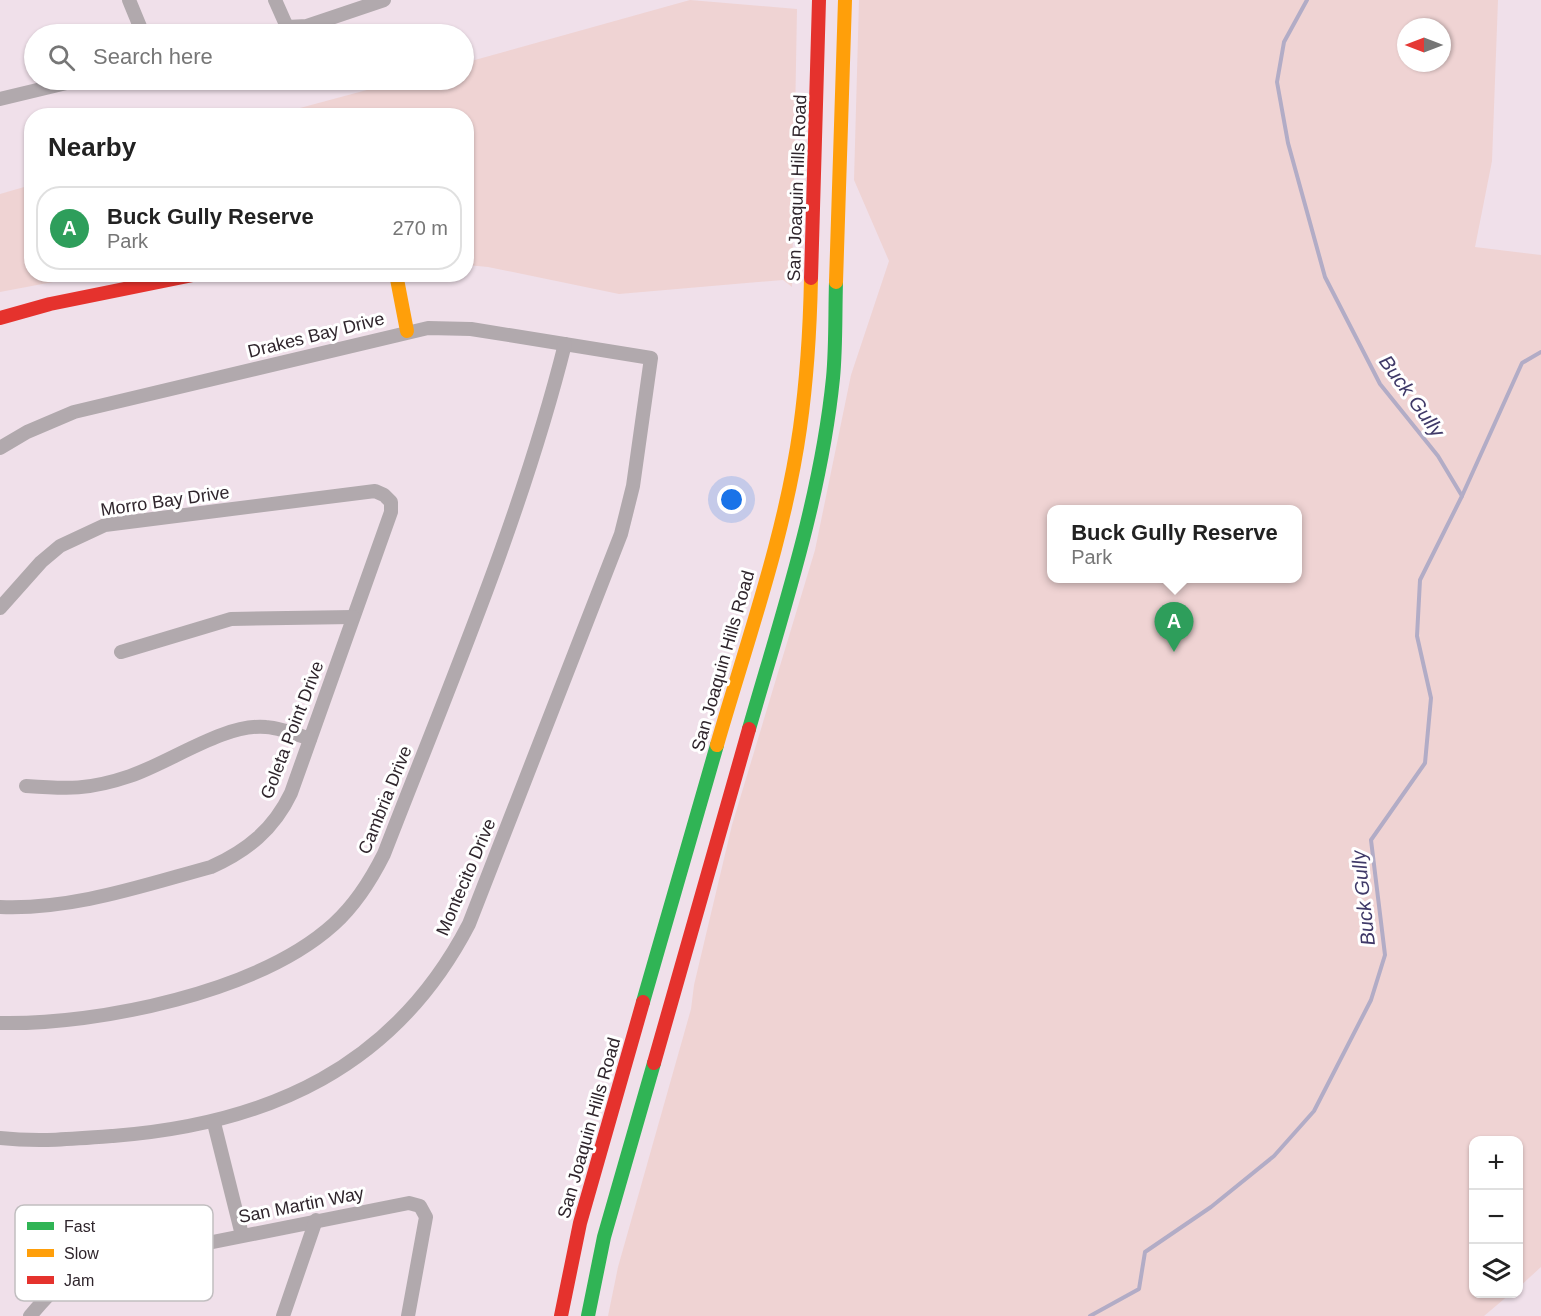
<!DOCTYPE html>
<html lang="en">
<head>
<meta charset="utf-8">
<style>
  :root { --surface:#fff; --page:#f2f2f2; --text:#222; --muted:#767676; --line:#e0e0e0; --accent:#b45309 }
  body { margin:0; font-family:Arial,sans-serif; background:var(--page); color:var(--text) }
  .controls { position:absolute; right:18px; bottom:18px; display:grid; overflow:hidden; border-radius:12px; box-shadow:0 2px 4px #0004 }
  .controls button { width:54px; height:54px; display:grid; place-items:center; padding:0; border:0; border-bottom:2px solid var(--line); background:var(--surface); color:var(--text); font:30px sans-serif }
  .compass { position:absolute; left:1397px; top:18px; width:54px; height:54px; border-radius:50%; background:var(--surface); box-shadow:0 2px 4px #0004; rotate:270deg }
  .you { position:absolute; left:732px; top:500px; width:21px; height:21px; margin:-15px; border:4px solid #fff; border-radius:50%; background:#1a73e8; box-shadow:0 0 0 9px #1a73e833 }
  .badge { display:grid; place-items:center; width:39px; height:39px; border-radius:50%; background:var(--accent); color:#fff; font-size:20px; font-weight:700 }
  .pin { position:absolute; translate:-50% -50px; filter:drop-shadow(0 2px 3px #0008) }
  .pin::after { content:''; position:absolute; top:32px; width:21px; height:18px; background:inherit; clip-path:polygon(0 0,100% 0,50% 100%) }
  .popup { position:absolute; left:1047px; top:505px; width:255px; height:78px; box-sizing:border-box; display:grid; place-content:center; border-radius:12px; background:var(--surface); filter:drop-shadow(0 2px 4px #0005); font-size:20px; white-space:nowrap; color:var(--muted) }
  .popup b { font-size:22px; color:var(--text) }
  .popup::after { content:''; position:absolute; left:50%; top:100%; margin-left:-12px; border:12px solid transparent; border-top-color:var(--surface) }
  .list { margin:0; padding:0; list-style:none }
  h2 { display:flex; justify-content:space-between; align-items:center; height:78px; margin:0; padding:0 24px; font-size:26px }
  h2 small { font-size:20px; font-weight:400; color:var(--muted) }
  .list li { display:grid; grid-template-columns:39px 1fr auto; gap:18px; align-items:center; box-sizing:border-box; height:84px; margin:0 12px 12px; padding:0 12px; border:2px solid var(--line); border-radius:24px }
  .list b { display:block; font-size:22px; white-space:nowrap }
  .list p { margin:0; font-size:20px; white-space:nowrap; color:var(--muted) }
  .list em { font-size:20px; font-style:normal; color:var(--muted) }
  .icon { flex:none; width:33px; height:33px; fill:none; stroke:currentColor; stroke-width:2; stroke-linecap:round; stroke-linejoin:round }
  .map { position:relative; flex:none; width:1541px; height:1316px; overflow:hidden }
  .search { position:absolute; background:var(--surface); box-shadow:0 2px 4px #0004; left:24px; top:24px; width:450px; height:66px; display:flex; align-items:center; gap:15px; box-sizing:border-box; padding:0 21px; border-radius:33px; color:var(--muted); font-size:22px }
  .panel { position:absolute; background:var(--surface); box-shadow:0 2px 4px #0004; left:24px; top:108px; width:450px; height:174px; border-radius:24px }
  .map>svg:first-child { display:block }
</style>
</head>
<body>
<div class="map">
<svg width="1541" height="1316" viewBox="0 0 1541 1316">
  <rect width="100%" height="100%" fill="#f0e0ea"/>
  <g fill="#efd3d3" fill-rule="evenodd">
    <polygon points="690,0 797,9 792,287 783,280 619,294 488,267 467,265 466,116 274,115 404,80 464,80 464,63"/>
    <path d="M859 0H1498L1492 161 1475 247 1541 255V1267L1519 1287 1518 1140H1474V1294H1510L1484 1316H608L618 1267 691 1009 694 985 732 825 815 550 851 375 889 261 854 180ZM1406 27H1442V63H1406ZM1051 510H1297V578H1051Z"/>
    <polygon points="31,185 32,274 90,275 0,292 0,194"/>
  </g>
  <g fill="none" stroke-linecap="round" stroke-linejoin="round">
    <g stroke="#b2acc6" stroke-width="4">
      <polyline points="1462,496 1522,363 1541,352"/>
      <polyline points="1090,1316 1139,1289 1145,1252 1211,1207 1274,1156 1314,1111 1371,1000 1385,955 1371,840 1425,763 1431,698 1417,636 1420,580 1462,496 1438,456 1380,384 1325,277 1288,143 1277,82 1284,42 1307,0"/>
    </g>
    <g stroke="#b1a9ad" stroke-width="14">
      <polyline points="129,0 143,34"/>
      <polyline points="275,0 287,27 307,26 384,0"/>
      <polyline points="0,99 79,80"/>
      <path d="M0 448 27 432 74 412 428 328 471 329 651 358 633 486 621 534 469 924C395 1067 269 1124 113 1136 75 1139 38 1142 0 1138"/>
      <path d="M0 608 41 562 60 546 105 525 375 491 384 495 391 502V512L291 793C274 829 247 851 211 867 141 886 73 910 0 907"/>
      <polyline points="121,652 231,619 353,617"/>
      <path d="M26 786C68 789 89 790 130 776 171 762 225 723 266 727 281 728 296 734 310 739"/>
      <path d="M0 1023C99 1025 259 992 334 924 356 904 371 880 384 854 449 686 521 519 565 344"/>
      <polyline points="214,1123 242,1235"/>
      <path d="M30 1316C49 1294 64 1276 92 1266L409 1203 420 1206 426 1217 408 1316"/>
      <polyline points="283,1316 316,1220"/>
    </g>
    <g stroke="#30b455" stroke-width="14">
      <path d="M749 729C782 614 821 498 833 378 836 347 835 314 836 282"/>
      <polyline points="643,1002 717,745"/>
      <polyline points="588,1316 604,1237 654,1063"/>
    </g>
    <g stroke="#ff9f0a" stroke-width="14">
      <polyline points="396,274 407,331"/>
      <polyline points="836,282 845,0"/>
      <path d="M717 745C747 641 785 535 800 428 807 378 810 328 811 278"/>
    </g>
    <g stroke="#e5322d" stroke-width="14">
      <polyline points="811,278 819,0"/>
      <polyline points="0,318 50,304 198,274"/>
      <polyline points="654,1063 749,729"/>
      <polyline points="561,1316 580,1223 643,1002"/>
    </g>
  </g>
  <g text-anchor="middle" dominant-baseline="central" stroke-width="6" stroke-linejoin="round" paint-order="stroke">
    <g font-size="18" fill="#2f252c" stroke="#fff">
      <text transform="translate(797 188) rotate(-88)">San Joaquin Hills Road</text>
      <text transform="translate(316 335) rotate(-14)">Drakes Bay Drive</text>
      <text transform="translate(165 501) rotate(-8)">Morro Bay Drive</text>
      <text transform="translate(723 661) rotate(-74)">San Joaquin Hills Road</text>
      <text transform="translate(292 730) rotate(-69)">Goleta Point Drive</text>
      <text transform="translate(385 800) rotate(-68)">Cambria Drive</text>
      <text transform="translate(466 877) rotate(-67)">Montecito Drive</text>
      <text transform="translate(589 1128) rotate(-74)">San Joaquin Hills Road</text>
      <text transform="translate(301 1205) rotate(-11)">San Martin Way</text>
    </g>
    <g font-size="20" font-style="italic" fill="#3f3968" stroke="#fff">
      <text transform="translate(1412 396) rotate(54)">Buck Gully</text>
      <text transform="translate(1363 898) rotate(-96)">Buck Gully</text>
    </g>
  </g>
  <rect x="15" y="1205" width="198" height="96" rx="9" fill="#fff" stroke="#c1bec0" stroke-width="1.5"/>
  <rect x="27" y="1222" width="27" height="8" fill="#30b455"/>
  <rect x="27" y="1249" width="27" height="8" fill="#ff9f0a"/>
  <rect x="27" y="1276" width="27" height="8" fill="#e5322d"/>
  <g font-size="16" fill="#2f252c">
    <text x="64" y="1232">Fast</text>
    <text x="64" y="1259">Slow</text>
    <text x="64" y="1286">Jam</text>
  </g>
</svg>
<div class="controls">
<button>+</button>
<button>−</button>
<button><svg class="icon" aria-label="layers" viewBox="0 0 24 24"><path d="M12 4l9 5-9 5-9-5zM3 14l9 5 9-5"/></svg></button>
</div>
<svg class="compass" viewBox="-18 -18 36 36"><path d="M0-13l5 13h-10z" fill="#e53935"/><path d="M0 13l5-13h-10z" fill="#767676"/></svg>
<div class="you"></div>
<div class="pin badge" style="left:1174px;top:652px;background:#2e9e5b">A</div>
<div class="popup"><b>Buck Gully Reserve</b>Park</div>
<div class="search"><svg class="icon" aria-label="search" viewBox="0 0 24 24"><circle cx="10" cy="10" r="6"/><path d="M15 15l6 6"/></svg>Search here</div>
<section class="panel">
<h2>Nearby<small></small></h2>
<ul class="list">
<li><span class="badge" style="background:#2e9e5b">A</span><div><b>Buck Gully Reserve</b><p>Park</p></div><em>270 m</em></li>
</ul>
</section>
</div>
</body>
</html>
